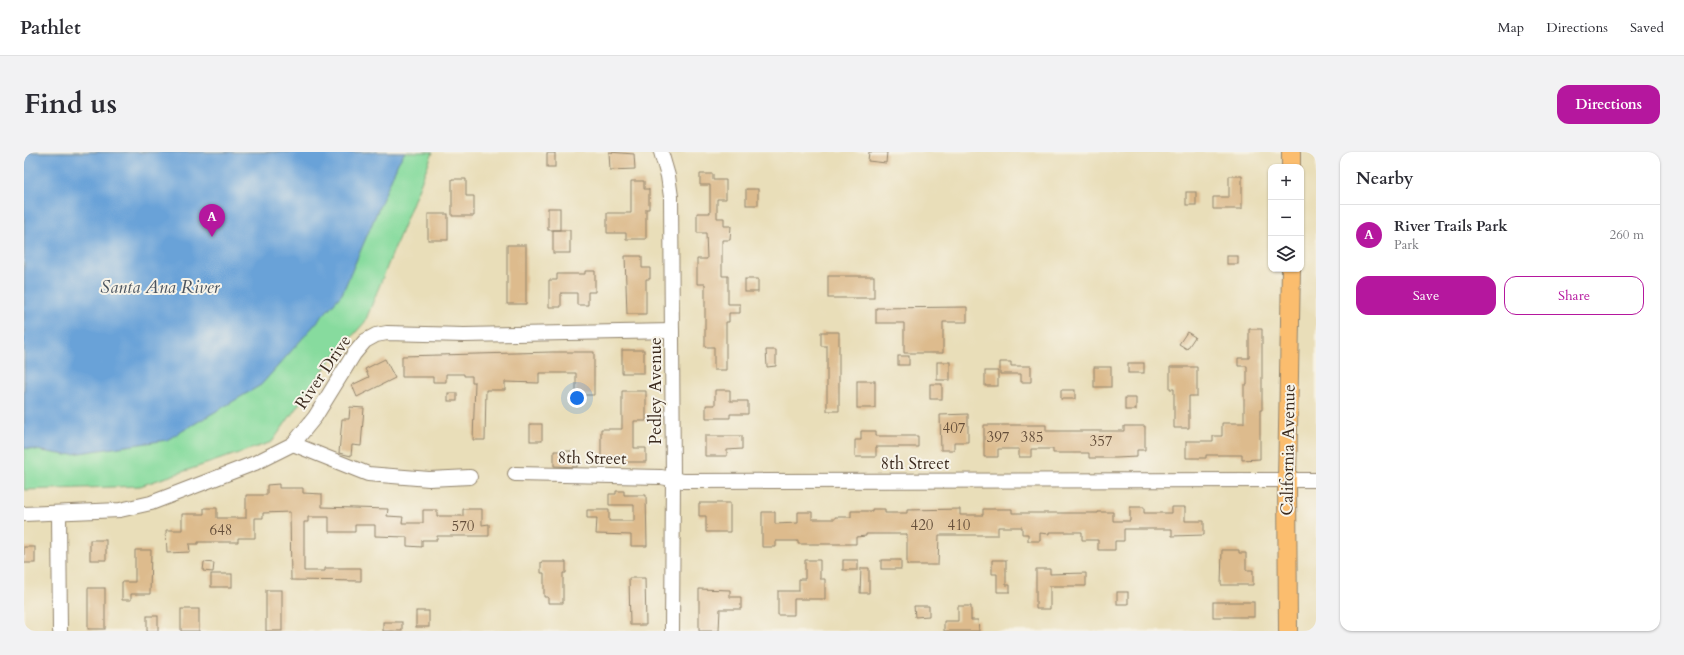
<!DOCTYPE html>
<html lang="en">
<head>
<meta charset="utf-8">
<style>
  :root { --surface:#fff; --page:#f2f2f3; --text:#2b2b33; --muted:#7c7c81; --line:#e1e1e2; --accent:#b5179e }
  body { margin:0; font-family:Cardo,serif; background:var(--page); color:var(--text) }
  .controls { position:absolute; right:12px; top:12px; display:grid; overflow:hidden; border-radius:8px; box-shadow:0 1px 3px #0004 }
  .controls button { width:36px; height:36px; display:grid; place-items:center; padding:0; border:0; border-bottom:1px solid var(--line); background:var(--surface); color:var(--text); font:20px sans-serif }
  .you { position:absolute; left:553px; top:246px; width:14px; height:14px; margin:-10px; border:3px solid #fff; border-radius:50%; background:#1a73e8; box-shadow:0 0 0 6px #1a73e833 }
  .badge { display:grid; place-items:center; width:26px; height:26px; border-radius:50%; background:var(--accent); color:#fff; font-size:13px; font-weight:700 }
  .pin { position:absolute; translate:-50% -33px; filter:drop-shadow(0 1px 2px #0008) }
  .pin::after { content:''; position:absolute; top:21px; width:14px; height:12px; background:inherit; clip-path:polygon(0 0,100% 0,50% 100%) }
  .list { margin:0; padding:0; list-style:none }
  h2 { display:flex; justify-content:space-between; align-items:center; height:52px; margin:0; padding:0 16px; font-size:17px }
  h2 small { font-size:13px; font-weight:400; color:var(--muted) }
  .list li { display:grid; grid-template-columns:26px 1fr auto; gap:12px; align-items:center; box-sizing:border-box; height:60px; padding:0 16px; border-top:1px solid var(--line) }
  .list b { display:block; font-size:15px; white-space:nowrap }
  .list p { margin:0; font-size:13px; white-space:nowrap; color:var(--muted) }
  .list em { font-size:13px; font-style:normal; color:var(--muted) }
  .actions { display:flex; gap:8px; padding:12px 16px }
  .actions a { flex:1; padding:9px 0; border:1px solid var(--accent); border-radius:12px; text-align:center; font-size:14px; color:var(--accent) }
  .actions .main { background:var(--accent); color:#fff }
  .icon { flex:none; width:22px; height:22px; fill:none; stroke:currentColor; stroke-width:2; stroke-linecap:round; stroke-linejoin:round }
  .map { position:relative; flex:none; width:1292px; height:479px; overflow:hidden; border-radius:12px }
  header { display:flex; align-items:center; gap:24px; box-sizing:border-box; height:56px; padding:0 20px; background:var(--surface); border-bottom:1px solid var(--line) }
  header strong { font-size:19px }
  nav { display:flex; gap:22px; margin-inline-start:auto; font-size:14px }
  .intro { display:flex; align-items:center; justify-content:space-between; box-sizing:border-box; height:96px; padding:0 24px }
  h1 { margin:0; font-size:28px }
  .button { padding:10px 18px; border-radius:12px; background:var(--accent); color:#fff; font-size:14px; font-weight:700 }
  main { display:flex; gap:24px; padding:0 24px }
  aside { flex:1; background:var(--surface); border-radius:12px; box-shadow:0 1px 3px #0004 }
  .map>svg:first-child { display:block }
</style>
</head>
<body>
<header>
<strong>Pathlet</strong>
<nav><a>Map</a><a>Directions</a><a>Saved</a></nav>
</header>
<div class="intro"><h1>Find us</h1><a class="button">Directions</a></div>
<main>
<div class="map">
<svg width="1292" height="479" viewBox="0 0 1292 479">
  <rect width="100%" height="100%" fill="#f7f3e8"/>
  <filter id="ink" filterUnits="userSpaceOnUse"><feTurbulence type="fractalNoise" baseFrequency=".025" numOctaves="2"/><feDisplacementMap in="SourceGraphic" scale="8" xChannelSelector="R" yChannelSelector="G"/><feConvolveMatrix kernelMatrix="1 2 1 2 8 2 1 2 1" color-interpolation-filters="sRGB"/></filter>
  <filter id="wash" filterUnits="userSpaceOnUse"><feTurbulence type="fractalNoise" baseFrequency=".012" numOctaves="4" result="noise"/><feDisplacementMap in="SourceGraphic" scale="16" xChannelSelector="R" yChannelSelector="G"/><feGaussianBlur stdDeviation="0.9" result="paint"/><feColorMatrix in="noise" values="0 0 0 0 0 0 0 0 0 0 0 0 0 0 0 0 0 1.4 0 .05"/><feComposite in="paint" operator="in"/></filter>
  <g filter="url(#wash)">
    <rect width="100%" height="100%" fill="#e9deb9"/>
    <polygon fill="#87db9e" stroke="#61825e" points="0,0 409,0 341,170 305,210 248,290 116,334 0,338"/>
    <polygon fill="#69a2d8" stroke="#52667b" points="0,0 381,0 374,11 318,142 237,233 143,288 42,303 0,296"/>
    <g id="blocks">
      <g fill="#ddbb8d">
        <polygon points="585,0 610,2 611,17 586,18"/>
        <polygon points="845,0 863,0 862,11 844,9"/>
        <rect x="523" y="1" width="8" height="14"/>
        <polygon points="676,22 689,22 689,28 702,28 702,47 693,47 693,66 700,66 700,74 707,74 706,88 698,88 698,124 704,124 704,152 716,152 716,161 705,161 705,170 702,170 702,218 690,218 690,195 681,195 681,132 673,132 673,107 683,107 682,81 673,81 673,61 686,61 686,33 676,33"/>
        <polygon points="1205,24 1218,24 1218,57 1189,57 1189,45 1205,45"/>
        <polygon points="428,27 442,27 442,44 450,44 450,64 428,64"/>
        <polygon points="607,29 620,29 620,37 625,37 625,57 622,57 622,87 602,87 602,81 583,81 583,61 607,61"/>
        <rect x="722" y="37" width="12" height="16"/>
        <rect x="1162" y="40" width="10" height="13"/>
        <rect x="524" y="56" width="12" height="22"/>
        <rect x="404" y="62" width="20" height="26"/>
        <rect x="529" y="78" width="17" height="23"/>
        <rect x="483" y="93" width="19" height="59"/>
        <polygon points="601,104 618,104 618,116 626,116 626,127 622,127 622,162 603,162"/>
        <rect x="1203" y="104" width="11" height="8"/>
        <polygon points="561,119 571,119 571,140 564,140 564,153 553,153 553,141 537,141 537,155 525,155 525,128 533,128 533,122 561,122"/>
        <rect x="804" y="124" width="46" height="22"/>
        <rect x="721" y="127" width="13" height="13"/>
        <polygon points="943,155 943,170 919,170 919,201 880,201 880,171 852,171 852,156"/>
        <polygon points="1225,177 1238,177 1238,258 1236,258 1236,307 1218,308 1218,303 1182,303 1182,306 1162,306 1162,289 1189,289 1189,284 1198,284 1198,271 1220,271 1220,233 1223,233 1223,214 1214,214 1214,206 1225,206"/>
        <polygon points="797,180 815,180 815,259 803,259 803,194 797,194"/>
        <polygon points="1163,180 1171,185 1163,197 1155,192"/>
        <rect x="598" y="198" width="22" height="23"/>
        <polygon points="742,198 752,198 752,214 743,215"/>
        <polygon points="528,200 570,200 570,243 552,243 552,221 515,221 515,231 481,230 481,238 462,238 461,288 449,288 451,230 448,230 448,224 440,224 440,222 422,222 422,230 409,230 409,225 378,225 378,204"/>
        <rect x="874" y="204" width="11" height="9"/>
        <polygon points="361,207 371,226 333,245 328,233 345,225 341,217"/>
        <rect x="913" y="210" width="13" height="18"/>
        <polygon points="976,210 987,210 987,214 1007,214 1007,230 997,230 997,222 976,222"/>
        <rect x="1104" y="211" width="16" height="10"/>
        <rect x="1070" y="215" width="17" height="20"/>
        <polygon points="1146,215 1173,215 1173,244 1165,244 1165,276 1150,276 1150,237 1146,237"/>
        <rect x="961" y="219" width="13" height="15"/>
        <rect x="833" y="229" width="18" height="27"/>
        <rect x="906" y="232" width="12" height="15"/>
        <polygon points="691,238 706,238 706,249 724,249 724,262 706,262 706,266 682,266 682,253 691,253"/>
        <rect x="1037" y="238" width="14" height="9"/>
        <polygon points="598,239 622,239 622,269 610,269 610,296 622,296 622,310 577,310 577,277 598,277"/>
        <rect x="424" y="241" width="9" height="8"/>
        <rect x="1101" y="246" width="11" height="12"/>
        <polygon points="326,255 340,256 337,294 328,293 327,304 315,301 318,267 325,267"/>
        <polygon points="944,262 944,290 930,290 930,298 917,298 916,263"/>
        <rect x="506" y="272" width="12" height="17"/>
        <polygon points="960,273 1022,273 1022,279 1100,279 1100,274 1121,274 1121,298 1113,298 1113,305 1092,306 1065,306 1065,301 1029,301 1029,297 1007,297 1007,305 995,305 995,297 974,297 974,305 960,305"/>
        <polygon points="837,279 852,279 852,284 894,284 894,295 852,295 852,305 831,305 831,288 837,288"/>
        <polygon points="681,284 718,284 718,297 703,298 703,304 681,304"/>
        <polygon points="530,299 553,299 553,315 530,314"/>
        <polygon points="255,332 255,336 279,336 279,341 298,342 298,355 364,357 363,364 379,365 378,371 399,371 399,358 413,358 413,364 439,364 439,357 458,357 458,373 465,372 465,384 413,384 413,388 398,388 398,395 383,394 383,385 351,384 351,373 331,373 331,380 305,380 305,365 284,365 284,370 280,370 280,419 301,419 301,416 337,416 337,429 267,428 266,360 239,361 239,366 231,366 231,386 214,386 214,390 174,390 174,392 165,392 166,400 143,401 142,378 158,378 158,362 180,362 180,356 193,356 193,366 222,366 222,343 243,343 243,333"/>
        <polygon points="592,339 600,339 600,343 622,343 623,394 607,394 607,383 572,382 573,366 563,366 563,358 585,358 585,369 610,369 610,353 585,353 585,342 592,342"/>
        <polygon points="675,351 706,351 706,380 682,380 682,364 675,364"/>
        <polygon points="1106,355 1120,355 1120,361 1147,361 1147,355 1161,355 1161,369 1180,369 1180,383 1148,384 1148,377 1100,377 1100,389 1091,389 1091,398 1074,398 1074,388 1058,388 1058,380 1025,380 1025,382 1016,381 1016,389 1004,389 1004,382 998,382 998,375 974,375 974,383 915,383 914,413 883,413 883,382 842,382 842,384 832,385 832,392 774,392 774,389 752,389 752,395 738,395 738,360 751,360 751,372 774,371 774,360 788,360 788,367 811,367 811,365 827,365 827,359 848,359 848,357 861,357 861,361 883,361 883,358 936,357 936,363 959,363 959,357 988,357 988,361 1074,361 1074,360 1089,360 1089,369 1106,369"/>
        <rect x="66" y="388" width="16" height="20"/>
        <rect x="0" y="395" width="11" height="16"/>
        <polygon points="111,398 127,398 126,442 107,442 107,448 98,448 98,430 111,430"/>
        <polygon points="1198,398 1215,398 1215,401 1222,401 1222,418 1229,418 1229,433 1197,433"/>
        <polygon points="781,408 796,408 796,427 801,427 801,447 770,447 770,463 754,463 754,439 775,439 775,427 781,427"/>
        <rect x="819" y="408" width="15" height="10"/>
        <rect x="857" y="408" width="20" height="9"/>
        <polygon points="968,408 982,408 982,433 986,433 986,440 973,440 973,422 968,422"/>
        <polygon points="180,410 190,411 189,420 179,419"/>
        <polygon points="517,410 542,410 542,421 539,421 539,451 524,451 524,445 520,445 520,421 517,421"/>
        <polygon points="837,416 845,416 845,441 836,441"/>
        <polygon points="1012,417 1026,417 1026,422 1062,421 1062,434 1026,434 1026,457 1012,457"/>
        <rect x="187" y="422" width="21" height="13"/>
        <polygon points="605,426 621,426 622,473 606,473"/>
        <rect x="64" y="436" width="17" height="41"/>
        <polygon points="675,437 706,438 706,445 717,445 717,457 696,457 695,479 675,479"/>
        <rect x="242" y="438" width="16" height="41"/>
        <rect x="1093" y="440" width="11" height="12"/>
        <rect x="1189" y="450" width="41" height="15"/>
        <polygon points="890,454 905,454 905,464 891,465"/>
        <polygon points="934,454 947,454 947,468 954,468 955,479 920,479 920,469 934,469"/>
        <rect x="157" y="457" width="18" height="22"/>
        <rect x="392" y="459" width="13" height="16"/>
        <rect x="123" y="464" width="11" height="15"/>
        <rect x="359" y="470" width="19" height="9"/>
      </g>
    </g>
  </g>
  <g filter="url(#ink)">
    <use href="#blocks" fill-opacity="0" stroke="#92846c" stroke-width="1"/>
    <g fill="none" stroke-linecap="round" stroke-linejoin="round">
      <g stroke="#92846c" stroke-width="16">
        <g id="minor">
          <polyline points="637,0 644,24 647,45 649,327 648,479"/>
          <polyline points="269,292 344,322 405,327 446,325"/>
          <polyline points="491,322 637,325 659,329 1292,328"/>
          <polyline points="35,361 36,479"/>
          <polyline points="0,362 96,358 127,351 231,311 269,292 291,265 330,202 341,189 352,183 363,181 440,183 648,179"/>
        </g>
      </g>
      <g stroke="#92846c" stroke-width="20">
        <g id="major">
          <polyline points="1267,0 1267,15"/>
          <polyline points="1264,479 1263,328 1267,117"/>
        </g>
      </g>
      <use href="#minor" stroke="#fff" stroke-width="14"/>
      <use href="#major" stroke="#fbbd6e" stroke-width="18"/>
    </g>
  </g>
  <g text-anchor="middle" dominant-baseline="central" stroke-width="4" stroke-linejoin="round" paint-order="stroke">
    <g font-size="15" fill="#644e3a">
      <text x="930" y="276">407</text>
      <text x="974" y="285">397</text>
      <text x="1008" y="285">385</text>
      <text x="1077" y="289">357</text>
      <text x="898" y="373">420</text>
      <text x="935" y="373">410</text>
      <text x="439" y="374">570</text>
      <text x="197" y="378">648</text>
    </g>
    <g font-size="17" fill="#3b2a1e" stroke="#f7f3e8">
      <text transform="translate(299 220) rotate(-56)">River Drive</text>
      <text transform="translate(631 239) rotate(-90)">Pedley Avenue</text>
      <text transform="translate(1264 298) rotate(-89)">California Avenue</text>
      <text transform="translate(568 306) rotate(1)">8th Street</text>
      <text x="891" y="311">8th Street</text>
    </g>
    <g font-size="18" font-style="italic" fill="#4b545f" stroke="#f7f3e8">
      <text x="136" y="135">Santa Ana River</text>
    </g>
  </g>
</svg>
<div class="controls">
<button>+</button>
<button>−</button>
<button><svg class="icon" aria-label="layers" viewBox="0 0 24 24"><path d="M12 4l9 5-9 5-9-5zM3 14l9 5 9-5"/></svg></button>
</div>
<div class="you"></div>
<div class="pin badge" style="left:188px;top:85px">A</div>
</div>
<aside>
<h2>Nearby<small></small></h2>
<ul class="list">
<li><span class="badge">A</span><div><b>River Trails Park</b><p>Park</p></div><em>260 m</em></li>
</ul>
<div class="actions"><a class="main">Save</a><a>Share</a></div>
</aside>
</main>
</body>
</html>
